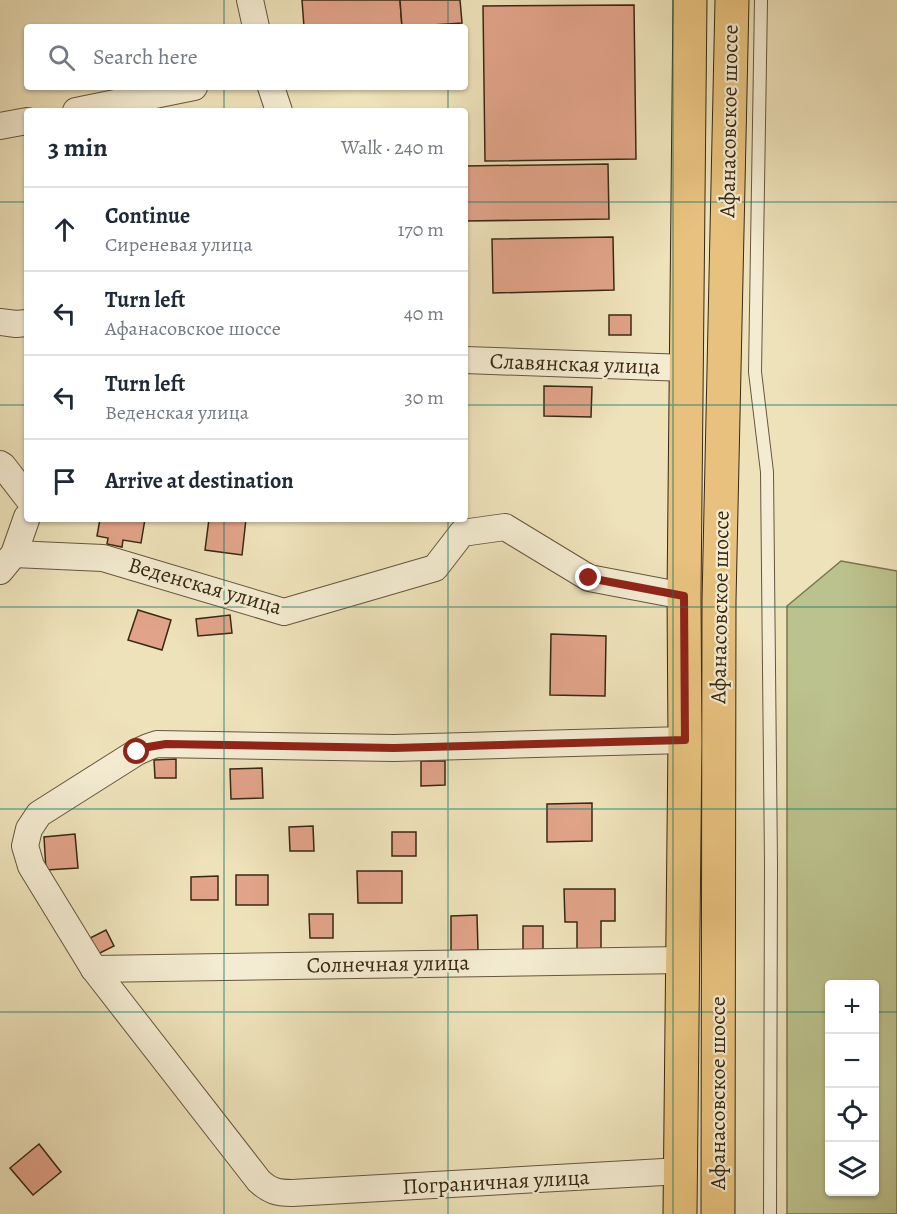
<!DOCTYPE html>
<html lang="en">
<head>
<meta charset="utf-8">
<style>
  :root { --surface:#fff; --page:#f2f2f3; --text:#1f2937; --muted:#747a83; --line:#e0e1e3 }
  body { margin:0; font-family:Alegreya,serif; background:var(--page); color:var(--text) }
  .controls { position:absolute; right:18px; bottom:18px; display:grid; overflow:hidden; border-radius:6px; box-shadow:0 2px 4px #0004 }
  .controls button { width:54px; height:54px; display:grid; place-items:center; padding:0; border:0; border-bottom:2px solid var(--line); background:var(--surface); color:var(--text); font:30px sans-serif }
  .stop { position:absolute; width:18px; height:18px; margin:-14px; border:4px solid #8f2418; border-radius:50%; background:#fff }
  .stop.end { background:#8f2418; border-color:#fff; box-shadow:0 2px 6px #0008 }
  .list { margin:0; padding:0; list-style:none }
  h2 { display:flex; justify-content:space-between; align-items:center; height:78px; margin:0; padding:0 24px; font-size:26px }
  h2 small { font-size:20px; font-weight:400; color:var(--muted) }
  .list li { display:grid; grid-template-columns:39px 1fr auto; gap:18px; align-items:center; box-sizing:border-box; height:84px; padding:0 24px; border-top:2px solid var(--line) }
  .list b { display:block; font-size:22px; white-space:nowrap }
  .list p { margin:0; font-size:20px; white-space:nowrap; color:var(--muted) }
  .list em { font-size:20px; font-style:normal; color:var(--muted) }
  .icon { flex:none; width:33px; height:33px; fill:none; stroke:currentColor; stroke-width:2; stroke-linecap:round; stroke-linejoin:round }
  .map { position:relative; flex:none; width:897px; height:1214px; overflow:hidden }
  .search { position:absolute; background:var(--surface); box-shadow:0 2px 4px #0004; left:24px; top:24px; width:444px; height:66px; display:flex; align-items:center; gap:15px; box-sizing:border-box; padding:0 21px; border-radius:6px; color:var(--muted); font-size:22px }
  .panel { position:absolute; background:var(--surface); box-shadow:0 2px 4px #0004; left:24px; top:108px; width:444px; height:414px; border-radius:6px }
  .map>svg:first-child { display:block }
</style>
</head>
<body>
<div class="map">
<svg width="897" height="1214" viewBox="0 0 897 1214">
  <rect width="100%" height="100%" fill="#eee2ba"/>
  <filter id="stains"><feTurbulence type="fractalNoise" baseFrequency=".00333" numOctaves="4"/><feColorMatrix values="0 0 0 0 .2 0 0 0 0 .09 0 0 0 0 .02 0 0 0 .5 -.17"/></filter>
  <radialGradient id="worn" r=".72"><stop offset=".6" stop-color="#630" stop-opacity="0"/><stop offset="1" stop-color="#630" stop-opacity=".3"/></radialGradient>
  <path fill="#bcc28d" stroke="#7a7550" stroke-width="1.5" fill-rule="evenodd" d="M841 561 897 571V1214H787V606ZM830 984H874V1192H830Z"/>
  <g fill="#e1a389" stroke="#382813" stroke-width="1.5">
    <polygon points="302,0 400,0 402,27 304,27"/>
    <polygon points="400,0 460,0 462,23 402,27"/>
    <polygon points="634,5 636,159 485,161 483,6"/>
    <polygon points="608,164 609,219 465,221 465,166"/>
    <polygon points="613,237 614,290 493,293 492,239"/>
    <rect x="609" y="315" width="22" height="20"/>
    <polygon points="544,386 592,387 591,417 544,416"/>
    <polygon points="100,519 145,519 141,543 123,540 122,547 107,544 108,538 97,536"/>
    <polygon points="209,519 246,519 242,555 205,550"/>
    <polygon points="138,610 171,620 162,650 128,640"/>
    <polygon points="230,615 232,633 198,636 196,619"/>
    <polygon points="551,634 606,636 605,696 550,695"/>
    <polygon points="176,759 176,778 155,778 154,760"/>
    <polygon points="421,761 445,761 445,785 421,786"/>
    <polygon points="262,768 263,798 231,799 230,769"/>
    <polygon points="592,803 592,841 547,842 547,804"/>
    <polygon points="313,826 314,851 290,851 289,827"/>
    <rect x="392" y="832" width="24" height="24"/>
    <polygon points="75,834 78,868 46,870 44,837"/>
    <polygon points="357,871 402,871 402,903 358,903"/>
    <rect x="236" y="875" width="32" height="30"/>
    <polygon points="218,876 218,900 191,900 191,877"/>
    <polygon points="564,889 615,889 615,921 601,921 601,956 577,957 577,922 565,922"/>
    <polygon points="309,914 333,914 333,938 310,938"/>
    <polygon points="477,915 478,950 451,951 451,916"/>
    <rect x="523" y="926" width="20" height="24"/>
    <polygon points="106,930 114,946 96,955 88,939"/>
    <polygon points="39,1144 61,1172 33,1195 10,1168"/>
  </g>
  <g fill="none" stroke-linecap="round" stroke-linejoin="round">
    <g stroke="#66563d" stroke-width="14">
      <polyline id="lane" points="761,0 755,372 767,472 771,864 770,1214"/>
    </g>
    <g stroke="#66563d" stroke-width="28">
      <g id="street">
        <polyline points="250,0 256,27"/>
        <polyline points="271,87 279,111"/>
        <polyline points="76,111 194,87"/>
        <polyline points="0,126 27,121"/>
        <polyline points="0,322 16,324 27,323"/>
        <polyline points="465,360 686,368"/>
        <polyline points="0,464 3,466 27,497"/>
        <polyline points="14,554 103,558 284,612 435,568 462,533 505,527 589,578 684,596"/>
        <polyline points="0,571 14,554 27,517"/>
        <polyline points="94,969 682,960"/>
        <path d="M681 1171 292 1193C277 1193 270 1191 259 1181L94 969 31 866 25 846 29 829 39 814 137 752 148 747 157 744 394 748 685 740"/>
      </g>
    </g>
    <g stroke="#382813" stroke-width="35">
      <g id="primary">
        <polyline points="680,1214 685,740 684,596 690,0"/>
        <polyline points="718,1214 719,601 732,0"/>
      </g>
    </g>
    <use href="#lane" stroke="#f4ecd2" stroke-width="12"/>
    <use href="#street" stroke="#f4ecd2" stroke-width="26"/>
    <use href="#primary" stroke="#e7c17d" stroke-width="33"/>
  </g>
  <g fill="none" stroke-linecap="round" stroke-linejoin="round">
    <polyline stroke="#8f2418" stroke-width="8" points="137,752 148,747 166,744 394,748 685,740 684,596 589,578"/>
  </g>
  <path fill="none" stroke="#0f766e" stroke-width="1.5" stroke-opacity="0.55" d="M224 0V27M448 0V27M673 0V1214M224 87V111M448 87V111M0 202H27M465 202H897M0 405H27M465 405H897M224 519V1214M448 519V1214M0 607H897M0 809H897M0 1012H830M874 1012H897"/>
  <g text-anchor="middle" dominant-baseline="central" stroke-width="4.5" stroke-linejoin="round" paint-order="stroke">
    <g font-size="22" fill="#382813" stroke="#f4ecd2">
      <text transform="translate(729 121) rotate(-89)">Афанасовское шоссе</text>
      <text transform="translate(575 364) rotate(2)">Славянская улица</text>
      <text transform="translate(205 586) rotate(16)">Веденская улица</text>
      <text transform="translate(720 607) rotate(-89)">Афанасовское шоссе</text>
      <text transform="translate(388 964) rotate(-1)">Солнечная улица</text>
      <text transform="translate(718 1093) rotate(-90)">Афанасовское шоссе</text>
      <text transform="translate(496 1182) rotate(-3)">Пограничная улица</text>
    </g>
  </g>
  <rect width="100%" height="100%" filter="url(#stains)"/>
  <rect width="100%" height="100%" fill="url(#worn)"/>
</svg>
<div class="controls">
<button>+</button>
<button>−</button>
<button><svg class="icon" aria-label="locate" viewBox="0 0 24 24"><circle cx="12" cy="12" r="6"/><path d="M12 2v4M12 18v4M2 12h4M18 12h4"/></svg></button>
<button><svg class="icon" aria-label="layers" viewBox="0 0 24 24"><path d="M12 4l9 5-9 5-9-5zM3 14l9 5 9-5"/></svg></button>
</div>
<div class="stop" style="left:137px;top:752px"></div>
<div class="stop end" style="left:589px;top:578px"></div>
<div class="search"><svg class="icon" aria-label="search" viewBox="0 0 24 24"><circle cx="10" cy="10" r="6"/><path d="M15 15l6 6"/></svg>Search here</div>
<section class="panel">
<h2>3 min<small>Walk · 240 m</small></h2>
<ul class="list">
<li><svg class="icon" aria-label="ahead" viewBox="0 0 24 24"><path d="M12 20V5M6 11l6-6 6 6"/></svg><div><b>Continue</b><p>Сиреневая улица</p></div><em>170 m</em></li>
<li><svg class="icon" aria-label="left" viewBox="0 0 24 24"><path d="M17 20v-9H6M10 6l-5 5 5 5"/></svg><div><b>Turn left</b><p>Афанасовское шоссе</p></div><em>40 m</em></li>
<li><svg class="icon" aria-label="left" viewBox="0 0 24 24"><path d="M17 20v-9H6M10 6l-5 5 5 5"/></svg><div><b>Turn left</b><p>Веденская улица</p></div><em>30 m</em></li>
<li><svg class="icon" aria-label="arrive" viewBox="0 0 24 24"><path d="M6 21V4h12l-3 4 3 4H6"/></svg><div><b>Arrive at destination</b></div></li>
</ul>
</section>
</div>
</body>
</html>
